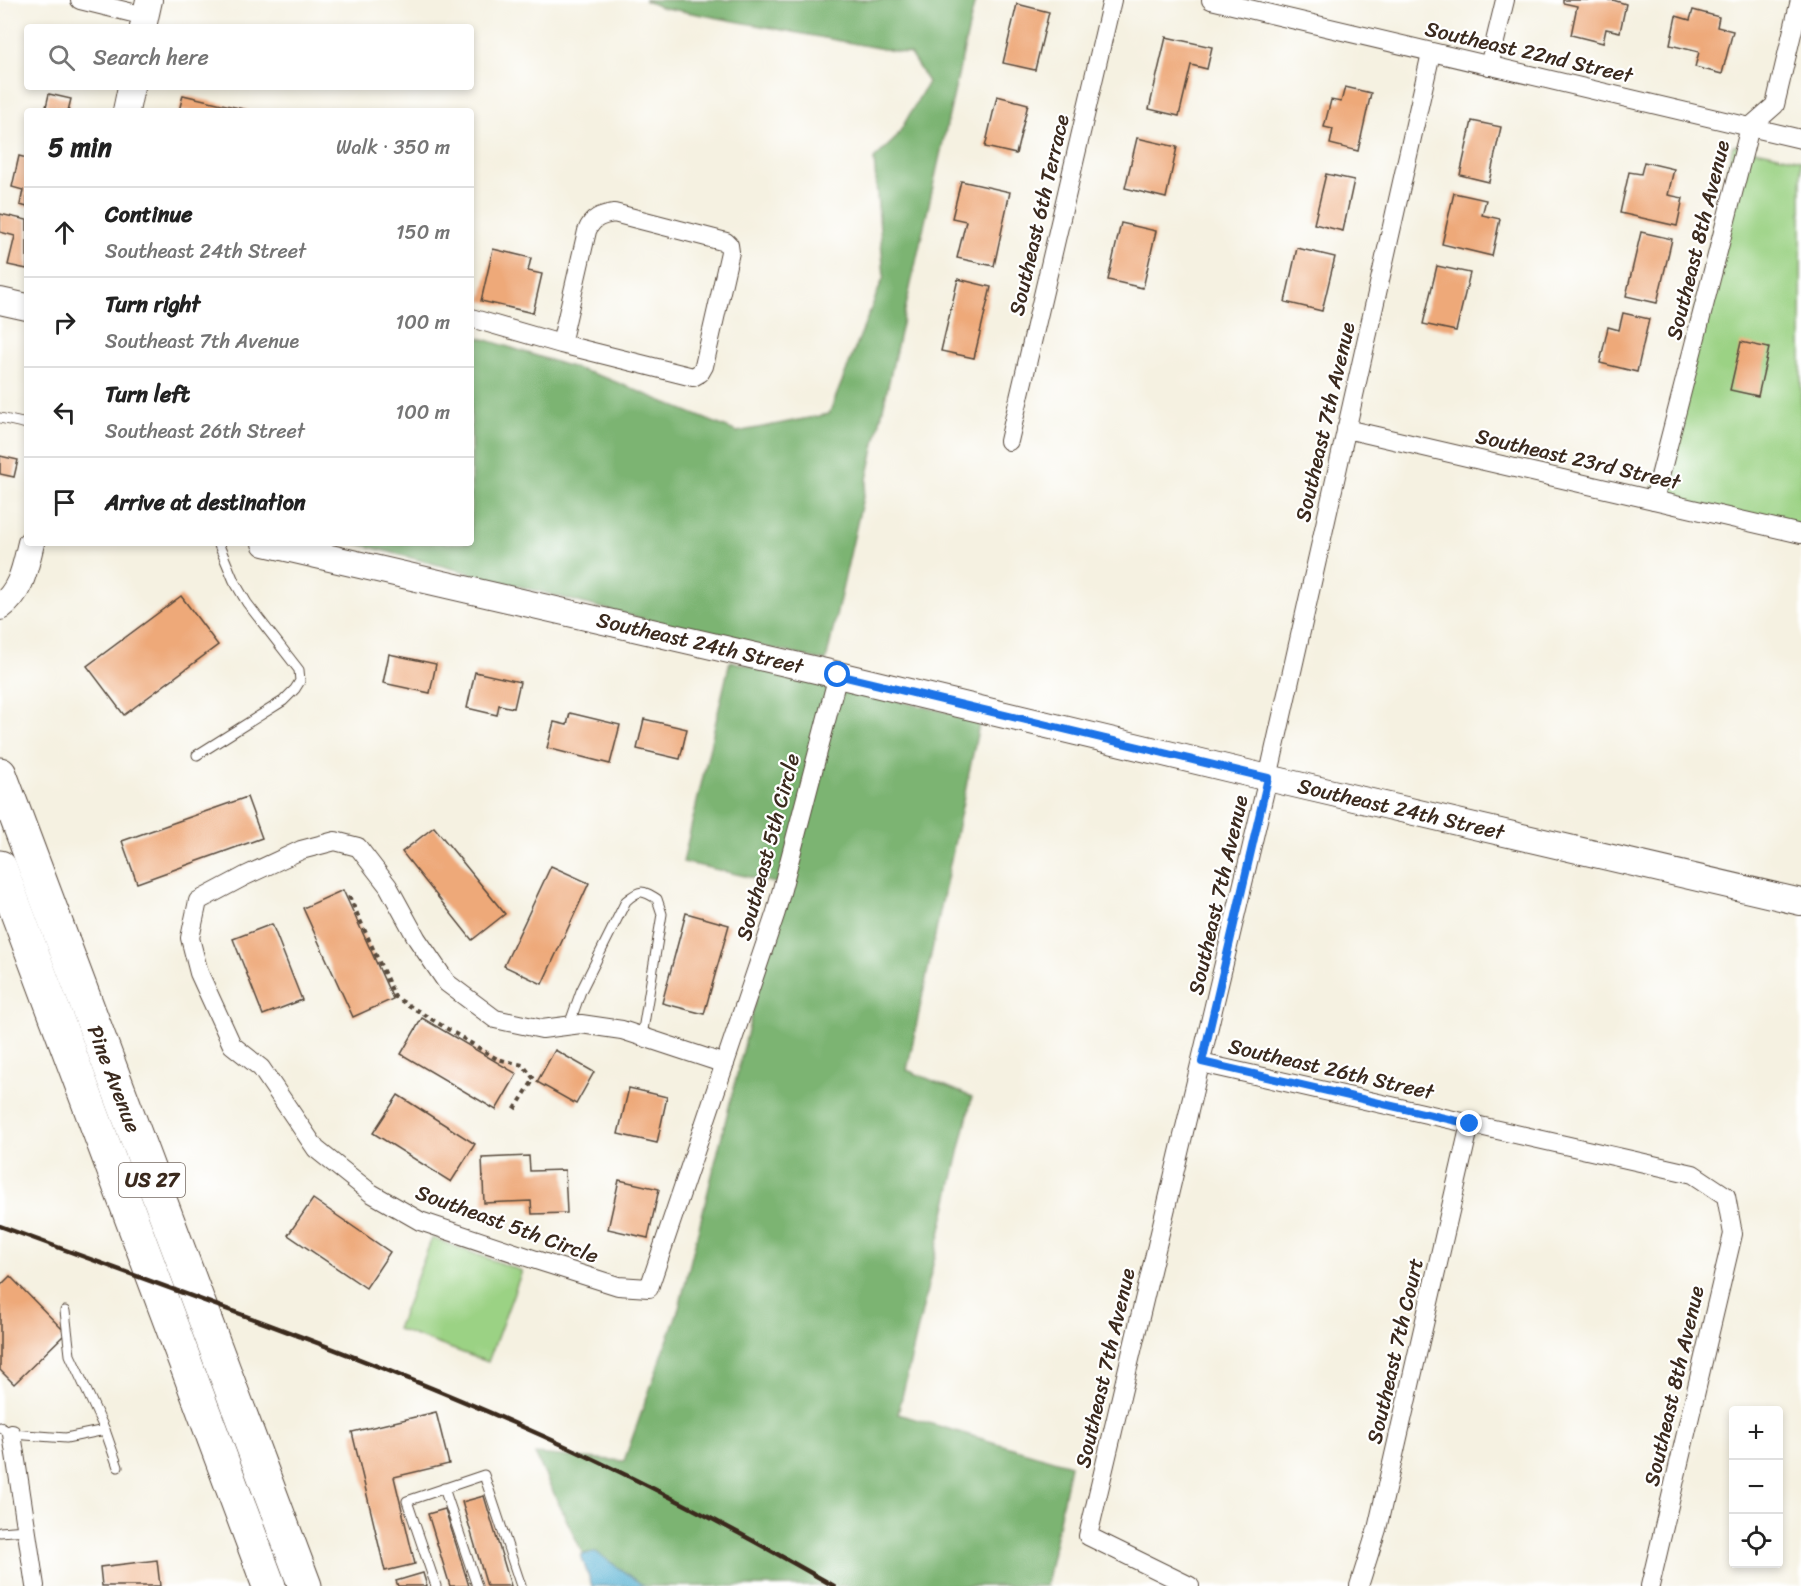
<!DOCTYPE html>
<html lang="en">
<head>
<meta charset="utf-8">
<style>
  :root { --surface:#fff; --page:#f6f6f6; --text:#222; --muted:#767676; --line:#e0e0e0 }
  body { margin:0; font-family:Sriracha,sans-serif; background:var(--page); color:var(--text) }
  .controls { position:absolute; right:18px; bottom:18px; display:grid; overflow:hidden; border-radius:6px; box-shadow:0 3px 9px #0003 }
  .controls button { width:54px; height:54px; display:grid; place-items:center; padding:0; border:0; border-bottom:2px solid var(--line); background:var(--surface); color:var(--text); font:30px sans-serif }
  .stop { position:absolute; width:18px; height:18px; margin:-14px; border:4px solid #1a73e8; border-radius:50%; background:#fff }
  .stop.end { background:#1a73e8; border-color:#fff; box-shadow:0 2px 6px #0008 }
  .list { margin:0; padding:0; list-style:none }
  h2 { display:flex; justify-content:space-between; align-items:center; height:78px; margin:0; padding:0 24px; font-size:26px }
  h2 small { font-size:20px; font-weight:400; color:var(--muted) }
  .list li { display:grid; grid-template-columns:39px 1fr auto; gap:18px; align-items:center; box-sizing:border-box; height:90px; padding:0 24px; border-top:2px solid var(--line) }
  .list b { display:block; font-size:22px; white-space:nowrap }
  .list p { margin:0; font-size:20px; white-space:nowrap; color:var(--muted) }
  .list em { font-size:20px; font-style:normal; color:var(--muted) }
  .icon { flex:none; width:33px; height:33px; fill:none; stroke:currentColor; stroke-width:2; stroke-linecap:round; stroke-linejoin:round }
  .map { position:relative; flex:none; width:1801px; height:1586px; overflow:hidden }
  .search { position:absolute; background:var(--surface); box-shadow:0 3px 9px #0003; left:24px; top:24px; width:450px; height:66px; display:flex; align-items:center; gap:15px; box-sizing:border-box; padding:0 21px; border-radius:6px; color:var(--muted); font-size:22px }
  .panel { position:absolute; background:var(--surface); box-shadow:0 3px 9px #0003; left:24px; top:108px; width:450px; height:438px; border-radius:6px }
  .map>svg:first-child { display:block }
</style>
</head>
<body>
<div class="map">
<svg width="1801" height="1586" viewBox="0 0 1801 1586">
  <rect width="100%" height="100%" fill="#fff"/>
  <filter id="ink" filterUnits="userSpaceOnUse"><feTurbulence type="fractalNoise" baseFrequency=".0167" numOctaves="2"/><feDisplacementMap in="SourceGraphic" scale="12" xChannelSelector="R" yChannelSelector="G"/><feConvolveMatrix kernelMatrix="1 2 1 2 8 2 1 2 1" color-interpolation-filters="sRGB"/></filter>
  <filter id="wash" filterUnits="userSpaceOnUse"><feTurbulence type="fractalNoise" baseFrequency=".008" numOctaves="4" result="noise"/><feDisplacementMap in="SourceGraphic" scale="24" xChannelSelector="R" yChannelSelector="G"/><feGaussianBlur stdDeviation="1.35" result="paint"/><feColorMatrix in="noise" values="0 0 0 0 0 0 0 0 0 0 0 0 0 0 0 0 0 1.4 0 .05"/><feComposite in="paint" operator="in"/></filter>
  <g filter="url(#wash)">
    <rect width="100%" height="100%" fill="#f5f1e1"/>
    <g fill="#9bd284" stroke="#6b7e51" stroke-width="1.5">
      <polygon points="1733,145 1801,160 1801,533 1651,498"/>
      <polygon points="432,1238 522,1271 488,1362 397,1329"/>
    </g>
    <g fill="#7cb472" stroke="#5c6f48" stroke-width="1.5">
      <polygon points="644,0 975,0 826,661 643,619 355,543 471,543 471,335 606,378 737,432 829,414 884,276 874,159 896,138 928,82 910,54 660,7"/>
      <polygon points="730,661 980,720 907,1070 972,1097 898,1414 1070,1465 1046,1586 644,1586 596,1552 583,1554 535,1454 624,1461 679,1308 784,885 683,862"/>
    </g>
    <polygon fill="#54b0d2" stroke="#486d78" stroke-width="1.5" points="596,1552 644,1586 592,1586 581,1555"/>
    <g id="blocks">
      <g fill="#eea979">
        <polygon points="1563,0 1613,0 1626,4 1620,32 1606,29 1603,43 1571,35 1577,6 1563,3"/>
        <polygon points="1017,4 1049,12 1035,70 1003,63"/>
        <polygon points="1693,10 1719,17 1717,27 1733,31 1722,74 1695,67 1699,52 1670,45 1676,16 1690,20"/>
        <polygon points="1166,37 1212,47 1207,69 1191,65 1179,116 1149,109"/>
        <polygon points="1345,87 1371,93 1358,151 1330,144 1333,129 1324,127 1331,100 1341,102"/>
        <polygon points="49,94 71,99 68,111 45,111"/>
        <polygon points="183,95 248,110 248,111 179,111"/>
        <polygon points="997,96 1028,104 1016,154 985,147"/>
        <polygon points="1472,121 1501,127 1489,182 1460,175"/>
        <polygon points="1137,138 1177,147 1166,198 1125,188"/>
        <polygon points="19,156 27,158 27,207 20,205 23,190 12,187"/>
        <polygon points="1644,162 1674,169 1668,195 1683,198 1677,226 1620,213 1629,172 1641,174"/>
        <polygon points="1326,174 1354,180 1343,231 1314,224"/>
        <polygon points="961,181 1010,192 994,266 957,258 966,221 952,218"/>
        <polygon points="1454,193 1486,200 1482,215 1500,219 1492,256 1442,244"/>
        <polygon points="0,214 27,220 27,269 8,265 15,236 0,232"/>
        <polygon points="1121,223 1156,231 1143,288 1108,280"/>
        <polygon points="1641,232 1672,239 1657,303 1626,296"/>
        <polygon points="1297,248 1335,257 1322,311 1285,302"/>
        <polygon points="493,249 531,258 528,271 542,274 533,313 481,301"/>
        <polygon points="1437,266 1470,273 1456,331 1423,324"/>
        <polygon points="958,279 991,287 974,358 941,351"/>
        <polygon points="1623,313 1649,319 1637,372 1600,363 1608,327 1619,330"/>
        <polygon points="1741,342 1769,348 1758,396 1730,390"/>
        <polygon points="0,456 18,460 14,477 0,474"/>
        <polygon points="181,596 218,645 124,715 87,666"/>
        <polygon points="389,654 436,664 430,693 383,683"/>
        <polygon points="475,672 520,682 514,708 499,705 497,715 467,708"/>
        <polygon points="570,713 620,725 610,764 547,748 554,722 567,725"/>
        <polygon points="644,719 687,729 680,759 637,749"/>
        <polygon points="247,797 262,838 137,883 122,841"/>
        <polygon points="434,827 505,914 472,940 402,852"/>
        <polygon points="551,866 589,883 542,984 504,966"/>
        <polygon points="343,890 393,999 353,1017 303,908"/>
        <polygon points="686,913 729,925 704,1014 662,1003"/>
        <polygon points="272,924 302,1000 263,1015 233,939"/>
        <polygon points="422,1018 517,1074 496,1110 401,1054"/>
        <polygon points="555,1050 594,1072 576,1104 537,1082"/>
        <polygon points="629,1088 667,1097 657,1143 618,1134"/>
        <polygon points="398,1095 475,1144 451,1182 373,1133"/>
        <polygon points="529,1156 530,1171 565,1170 567,1213 532,1214 531,1201 484,1203 482,1158"/>
        <polygon points="619,1180 659,1189 648,1238 608,1229"/>
        <polygon points="313,1199 390,1252 366,1288 288,1235"/>
        <polygon points="10,1276 66,1333 14,1384 0,1370 0,1286"/>
        <polygon points="436,1412 449,1464 394,1477 415,1564 385,1571 352,1432"/>
        <polygon points="484,1496 511,1586 487,1586 462,1502"/>
        <polygon points="445,1509 469,1586 450,1586 428,1514"/>
        <polygon points="157,1560 160,1586 102,1586 100,1567"/>
        <polygon points="423,1573 427,1586 398,1586 396,1581"/>
      </g>
    </g>
  </g>
  <g filter="url(#ink)">
    <use href="#blocks" fill-opacity="0" stroke="#57483b" stroke-width="1.5"/>
    <g fill="none" stroke-linecap="round" stroke-linejoin="round">
      <g stroke="#57483b" stroke-width="11">
        <g id="lane">
          <polyline points="0,418 27,424"/>
          <polyline points="197,755 283,701 295,689 300,681 299,670 247,603 234,581 218,543"/>
          <path d="M569 1025 581 991 626 901C640 889 642 890 657 899L662 914 642 1036"/>
          <polyline points="65,1311 70,1355 105,1430"/>
          <polyline points="0,1427 12,1434 66,1438 105,1430 118,1467"/>
          <polyline points="444,1488 477,1586"/>
          <polyline points="0,1532 26,1530"/>
          <polyline points="436,1586 407,1501 484,1475 521,1586"/>
        </g>
      </g>
      <g stroke="#57483b" stroke-width="20">
        <g id="street">
          <polyline points="80,0 145,16"/>
          <polyline points="1211,0 1801,139"/>
          <polyline points="1489,66 1505,0"/>
          <path d="M471 318 561 344 693 377 700 373 704 366 730 252 729 245 726 242 614 213C601 215 592 218 587 231L561 344"/>
          <polyline points="1346,429 1801,534"/>
          <polyline points="1009,441 1112,0"/>
          <polyline points="1654,500 1750,127 1775,105 1800,0"/>
          <polyline points="1201,1063 1693,1174 1726,1196 1733,1234 1650,1586"/>
          <polyline points="725,1064 622,1030 581,1024 542,1029 495,1019 447,983 417,939 388,886 358,847 335,841 301,850 245,876 198,901 190,938 199,973 232,1045 261,1068 316,1149 371,1193 420,1221 539,1261 618,1286 649,1288 776,912 838,675"/>
          <polyline points="12,1434 35,1586"/>
          <polyline points="1190,1586 1088,1536 1268,778 1431,53"/>
          <polyline points="1359,1586 1377,1529 1470,1124"/>
        </g>
      </g>
      <g stroke="#57483b" stroke-width="28">
        <g id="secondary">
          <polyline points="143,27 149,0"/>
          <polyline points="126,111 131,87"/>
          <polyline points="0,301 27,307"/>
          <polyline points="265,543 838,675 1268,778 1801,902"/>
          <path d="M0 607C22 591 25 567 31 543"/>
        </g>
      </g>
      <g stroke="#57483b" stroke-width="35">
        <g id="highway">
          <polyline points="0,774 305,1586"/>
          <polyline points="0,867 269,1586"/>
        </g>
      </g>
      <polyline stroke="#57483b" stroke-width="4" stroke-dasharray="4.5 4.5" stroke-linecap="butt" points="349,896 395,997 497,1059 523,1065 534,1079 513,1112"/>
      <use href="#lane" stroke="#fff" stroke-width="9"/>
      <use href="#street" stroke="#fff" stroke-width="18"/>
      <use href="#secondary" stroke="#fff" stroke-width="26"/>
      <use href="#highway" stroke="#fff" stroke-width="33"/>
      <path stroke="#3b2a1e" stroke-width="4.5" d="M0 1226C173 1290 348 1350 516 1424 626 1472 731 1527 834 1586"/>
    </g>
  </g>
  <g fill="none" stroke-linecap="round" stroke-linejoin="round" filter="url(#ink)">
    <polyline stroke="#1a73e8" stroke-width="8" points="838,675 1268,778 1202,1062 1470,1124"/>
  </g>
  <g text-anchor="middle" dominant-baseline="central" stroke-width="4.5" stroke-linejoin="round" paint-order="stroke">
    <rect fill="#fff" stroke="#766a62" stroke-width="1.5" x="119" y="1163" width="66" height="34" rx="4.5"/>
    <g font-size="20" font-weight="bold" fill="#3b2a1e">
      <text x="152" y="1180">US 27</text>
    </g>
    <g font-size="21" fill="#3b2a1e" stroke="#fff">
      <text transform="translate(1529 52) rotate(13)">Southeast 22nd Street</text>
      <text transform="translate(1039 215) rotate(-77)">Southeast 6th Terrace</text>
      <text transform="translate(1698 240) rotate(-76)">Southeast 8th Avenue</text>
      <text transform="translate(1325 422) rotate(-77)">Southeast 7th Avenue</text>
      <text transform="translate(1578 459) rotate(13)">Southeast 23rd Street</text>
      <text transform="translate(700 643) rotate(13)">Southeast 24th Street</text>
      <text transform="translate(1401 809) rotate(13)">Southeast 24th Street</text>
      <text transform="translate(768 847) rotate(-75)">Southeast 5th Circle</text>
      <text transform="translate(1218 895) rotate(-77)">Southeast 7th Avenue</text>
      <text transform="translate(1331 1069) rotate(13)">Southeast 26th Street</text>
      <text transform="translate(114 1079) rotate(69)">Pine Avenue</text>
      <text transform="translate(507 1224) rotate(20)">Southeast 5th Circle</text>
      <text transform="translate(1395 1351) rotate(-77)">Southeast 7th Court</text>
      <text transform="translate(1105 1368) rotate(-77)">Southeast 7th Avenue</text>
      <text transform="translate(1674 1386) rotate(-77)">Southeast 8th Avenue</text>
    </g>
  </g>
</svg>
<div class="controls">
<button>+</button>
<button>−</button>
<button><svg class="icon" aria-label="locate" viewBox="0 0 24 24"><circle cx="12" cy="12" r="6"/><path d="M12 2v4M12 18v4M2 12h4M18 12h4"/></svg></button>
</div>
<div class="stop" style="left:838px;top:675px"></div>
<div class="stop end" style="left:1470px;top:1124px"></div>
<div class="search"><svg class="icon" aria-label="search" viewBox="0 0 24 24"><circle cx="10" cy="10" r="6"/><path d="M15 15l6 6"/></svg>Search here</div>
<section class="panel">
<h2>5 min<small>Walk · 350 m</small></h2>
<ul class="list">
<li><svg class="icon" aria-label="ahead" viewBox="0 0 24 24"><path d="M12 20V5M6 11l6-6 6 6"/></svg><div><b>Continue</b><p>Southeast 24th Street</p></div><em>150 m</em></li>
<li><svg class="icon" aria-label="right" viewBox="0 0 24 24"><path d="M7 20v-9h11M14 6l5 5-5 5"/></svg><div><b>Turn right</b><p>Southeast 7th Avenue</p></div><em>100 m</em></li>
<li><svg class="icon" aria-label="left" viewBox="0 0 24 24"><path d="M17 20v-9H6M10 6l-5 5 5 5"/></svg><div><b>Turn left</b><p>Southeast 26th Street</p></div><em>100 m</em></li>
<li><svg class="icon" aria-label="arrive" viewBox="0 0 24 24"><path d="M6 21V4h12l-3 4 3 4H6"/></svg><div><b>Arrive at destination</b></div></li>
</ul>
</section>
</div>
</body>
</html>
